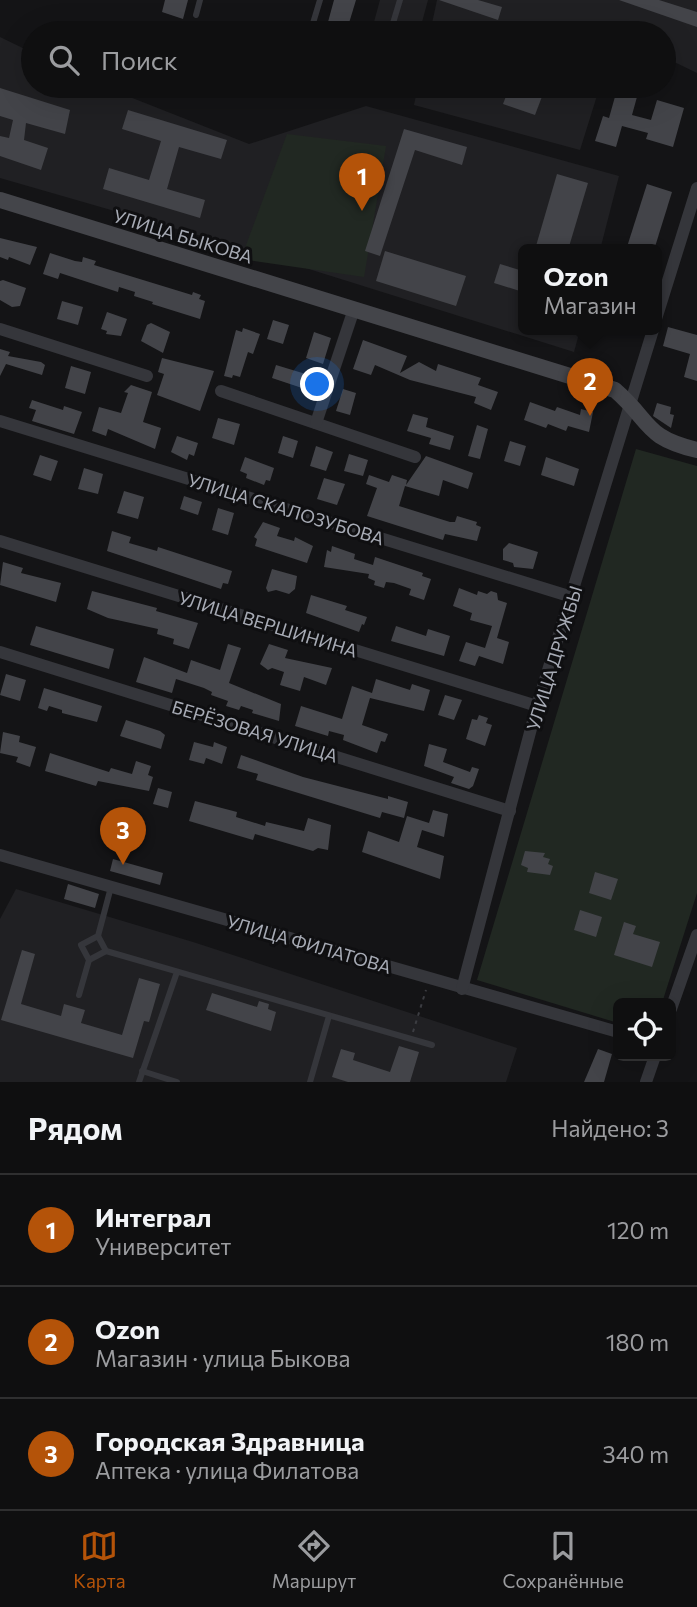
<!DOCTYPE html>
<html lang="ru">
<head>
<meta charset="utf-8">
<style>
  :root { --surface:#0f0f10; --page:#1d1d1e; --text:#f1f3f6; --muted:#9b9c9f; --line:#2f2f30; --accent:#b45309 }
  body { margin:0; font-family:Commissioner,sans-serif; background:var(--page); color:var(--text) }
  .controls { position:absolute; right:21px; bottom:21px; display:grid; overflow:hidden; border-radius:10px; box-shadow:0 7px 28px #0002 }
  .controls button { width:63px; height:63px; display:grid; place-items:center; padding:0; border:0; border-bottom:2px solid var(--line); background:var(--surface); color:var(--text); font:35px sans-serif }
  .you { position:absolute; left:318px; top:385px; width:24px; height:24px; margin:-18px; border:5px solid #fff; border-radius:50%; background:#1a73e8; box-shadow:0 0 0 10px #1a73e833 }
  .badge { display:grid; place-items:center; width:46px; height:46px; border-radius:50%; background:var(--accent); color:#fff; font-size:23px; font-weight:700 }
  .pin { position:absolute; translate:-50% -58px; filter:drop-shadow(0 2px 4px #0008) }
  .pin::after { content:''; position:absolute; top:37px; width:24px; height:21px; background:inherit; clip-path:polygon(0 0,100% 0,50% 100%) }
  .popup { position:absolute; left:518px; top:244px; width:144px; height:91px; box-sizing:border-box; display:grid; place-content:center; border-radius:10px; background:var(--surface); filter:drop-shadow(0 2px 5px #0005); font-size:23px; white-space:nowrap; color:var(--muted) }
  .popup b { font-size:26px; color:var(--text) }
  .popup::after { content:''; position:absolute; left:50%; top:100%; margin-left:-14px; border:14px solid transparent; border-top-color:var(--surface) }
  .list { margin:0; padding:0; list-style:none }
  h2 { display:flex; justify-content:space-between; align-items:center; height:91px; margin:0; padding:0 28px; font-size:30px }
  h2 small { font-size:23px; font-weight:400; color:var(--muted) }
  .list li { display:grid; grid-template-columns:46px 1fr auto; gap:21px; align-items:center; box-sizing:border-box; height:112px; padding:0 28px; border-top:2px solid var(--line) }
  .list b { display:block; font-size:26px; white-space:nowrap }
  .list p { margin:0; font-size:23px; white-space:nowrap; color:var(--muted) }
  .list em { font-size:23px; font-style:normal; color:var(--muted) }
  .icon { flex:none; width:38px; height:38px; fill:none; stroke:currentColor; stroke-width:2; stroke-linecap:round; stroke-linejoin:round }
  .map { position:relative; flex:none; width:697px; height:1082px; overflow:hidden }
  .search { position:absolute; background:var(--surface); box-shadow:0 7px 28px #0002; left:21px; right:21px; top:21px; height:77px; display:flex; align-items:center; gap:18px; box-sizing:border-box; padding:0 24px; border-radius:38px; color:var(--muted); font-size:26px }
  .sheet { height:427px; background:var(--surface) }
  nav { display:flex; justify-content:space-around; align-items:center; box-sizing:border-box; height:98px; border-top:2px solid var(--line); background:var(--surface); font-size:19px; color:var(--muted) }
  nav a { display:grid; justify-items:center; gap:4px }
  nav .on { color:var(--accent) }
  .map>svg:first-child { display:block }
</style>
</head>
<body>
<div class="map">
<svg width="697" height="1082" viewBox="0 0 697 1082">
  <rect width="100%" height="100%" fill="#141416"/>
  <g fill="#202023">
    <polygon points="380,0 428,0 419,33 371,33"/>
    <polygon points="437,0 697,0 697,73 664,57 664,33 430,33"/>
    <polygon points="0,37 33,53 33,86 102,86 249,144 366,106 619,176 600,250 524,250 524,330 580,330 574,352 229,244 0,178"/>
    <polygon points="418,86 600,86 580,150 414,105"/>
    <polygon points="16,889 193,942 517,1048 506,1082 0,1082 0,919"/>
  </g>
  <g fill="#212822">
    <polygon points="287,134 386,146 364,277 241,259"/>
    <polygon points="636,449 697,466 697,893 662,1003 618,1003 618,1023 477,980"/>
  </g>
  <g fill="#434449">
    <polygon points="165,0 188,0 183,19 162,12"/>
    <polygon points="334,0 356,0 346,33 325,33"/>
    <polygon points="439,0 478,0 502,7 498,20"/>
    <polygon points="619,0 659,0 697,12 697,27"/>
    <polygon points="510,86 546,86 535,115 503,104"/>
    <polygon points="618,86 640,86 632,115 651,120 657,100 684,108 673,147 646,139 648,133 622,126 616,147 595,141 603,116 609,118"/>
    <polygon points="0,88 70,110 65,134 26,123 24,140 48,148 41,170 0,156 0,136 9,138 13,120 0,116"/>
    <polygon points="128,110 227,140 221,159 179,147 167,189 205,200 200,218 103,189 109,168 149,180 161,141 122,129"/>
    <polygon points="404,129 467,147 462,165 415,150 380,256 365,251"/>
    <polygon points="557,174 588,183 568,250 536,246"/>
    <polygon points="647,184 672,192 654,250 626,250"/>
    <polygon points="0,238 37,247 30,265 9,257 8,260 0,257"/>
    <polygon points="385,251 466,276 456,306 376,281"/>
    <polygon points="50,253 75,261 82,262 83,257 96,261 94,265 192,295 193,292 201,295 199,299 205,301 200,319 152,304 153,302 134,296 135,292 119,287 118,292 60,273 58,279 43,274"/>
    <polygon points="500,264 523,271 523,292 494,283"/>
    <polygon points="3,280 26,288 20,306 12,307 0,300 0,281"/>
    <polygon points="62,301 83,307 78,325 57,319"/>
    <polygon points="107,312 127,319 121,336 106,334 107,331 101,329"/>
    <polygon points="273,320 289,325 283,344 267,339"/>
    <polygon points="151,323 170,332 163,353 141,341 147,325"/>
    <polygon points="668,327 697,335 697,381 684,377 690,354 663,346"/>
    <polygon points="243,328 260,334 253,354 248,352 240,377 233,375 232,378 224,376 236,330 242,332"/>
    <polygon points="314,332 331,338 323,364 306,358"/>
    <polygon points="363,340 407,356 400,373 419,362 436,371 438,364 481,378 478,385 498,392 491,410 474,403 476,397 410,380 375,365 371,375 353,369"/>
    <polygon points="0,349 10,352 8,356 41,362 45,365 42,375 6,364 0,376"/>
    <polygon points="162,358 214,371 200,411 157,395 164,374 158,372"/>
    <polygon points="276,365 309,375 305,389 272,378"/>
    <polygon points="71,366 91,372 85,394 65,388"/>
    <polygon points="131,385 152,392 143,422 161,428 155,449 108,429 106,436 92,431 99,407 121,413 128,393 124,392"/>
    <polygon points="343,389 356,393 350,415 336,411"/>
    <polygon points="32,400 63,410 64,406 82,412 74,434 32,421 36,410 29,408"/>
    <polygon points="530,402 555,411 557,407 580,415 581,409 593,412 589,432 568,426 566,431 548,424 546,428 524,420"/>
    <polygon points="657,403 671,407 670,414 674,415 671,428 653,416"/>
    <polygon points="413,414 428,418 426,427 454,436 450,450 429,444 431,438 407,431"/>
    <polygon points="218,418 240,424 234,445 212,438"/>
    <polygon points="477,425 488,429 480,459 468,456"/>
    <polygon points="177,436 198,443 194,456 189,454 187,460 171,452"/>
    <polygon points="283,436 298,441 293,458 278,453"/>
    <polygon points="510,441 526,446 520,466 504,461"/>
    <polygon points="316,446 333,452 326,471 310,466"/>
    <polygon points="349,454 368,460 363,476 344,471"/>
    <polygon points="40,455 58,461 51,481 33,475"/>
    <polygon points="426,456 473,473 468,489 443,480 439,496 405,486 399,506 450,522 455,522 457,516 477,522 476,525 481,527 477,541 445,534 443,540 367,516 377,488 366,484 369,475 389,482 392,475 407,480 406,485"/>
    <polygon points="245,457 274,468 270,481 266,480 264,485 246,478 247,474 240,471"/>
    <polygon points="546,457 579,469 574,486 541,475"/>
    <polygon points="84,468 103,474 98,494 78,489"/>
    <polygon points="324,478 345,484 337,505 317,499"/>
    <polygon points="124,491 144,497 138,519 117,513"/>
    <polygon points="184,496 202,502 198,515 180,509"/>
    <polygon points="218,508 234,513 228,535 212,530"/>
    <polygon points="263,522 280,528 277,536 294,541 295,537 313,546 307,563 255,546 257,539 254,537"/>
    <polygon points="112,531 131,537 129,543 157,551 158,547 232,571 228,584 223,583 221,589 107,551"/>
    <polygon points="509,543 538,552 533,569 514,567 513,563 503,560 503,549"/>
    <polygon points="332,546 355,554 354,559 373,565 375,557 423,573 422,576 431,579 424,600 409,595 411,589 394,583 386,582 384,588 374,585 375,581 368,578 369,574 324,567 327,550 331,552"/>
    <polygon points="3,562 23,568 21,573 61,583 56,602 0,585"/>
    <polygon points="272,569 297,576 295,589 289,594 276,590 268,592 266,588"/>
    <polygon points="459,588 477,595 478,591 487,594 491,591 497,593 498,600 507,603 497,638 509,642 503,664 479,656 475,666 459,661 466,642 485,648 492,626 470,620 472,613 453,606"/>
    <polygon points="92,591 157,608 156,611 198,623 189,649 173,644 174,639 157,634 158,629 108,618 87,609"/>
    <polygon points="311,595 347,606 345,610 367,617 364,625 362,624 359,632 306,613"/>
    <polygon points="36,626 114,649 109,669 30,645"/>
    <polygon points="396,626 426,636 428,629 450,636 444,656 391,641"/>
    <polygon points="228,644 241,648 229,683 281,704 279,721 252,713 253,710 241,706 239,710 226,706 228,701 211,695 212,692 204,688 176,679 172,693 136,682 144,657 187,673 191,660 220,670"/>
    <polygon points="269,644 288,650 285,658 332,668 326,685 304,677 300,691 280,685 284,672 272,668 268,670 260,664"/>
    <polygon points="6,674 26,680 20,701 0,695"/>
    <polygon points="376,679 410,690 412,684 430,690 424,711 370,698 362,725 388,734 385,742 381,741 377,753 343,740 344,735 329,731 328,736 295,726 301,706 342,719 352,686 372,693"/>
    <polygon points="44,688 102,706 97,722 62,713 62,710 49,706 47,711 38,708"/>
    <polygon points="445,695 462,700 454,720 438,715"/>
    <polygon points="479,715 488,718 486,723 492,725 485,746 466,739 472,719 477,720"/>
    <polygon points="126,720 160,731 165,735 161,749 120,736"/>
    <polygon points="3,732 20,736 19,742 36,747 30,767 16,762 18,757 0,753"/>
    <polygon points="194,742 213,747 214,742 227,747 222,764 206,758 204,764 189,760"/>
    <polygon points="429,744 447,749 443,762 470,772 472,767 479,769 473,786 469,789 451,783 454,777 424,766"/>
    <polygon points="50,753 109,772 111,768 132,774 136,761 151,766 148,775 153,777 149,791 98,781 96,786 45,771"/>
    <polygon points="241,755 303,777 388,799 388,796 408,802 404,818 382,812 380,818 256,780 258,774 237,768"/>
    <polygon points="158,788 172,792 168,808 153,804"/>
    <polygon points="195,801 237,812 236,817 265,826 266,822 304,831 308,818 331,825 328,850 318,848 313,851 255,834 253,840 189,821"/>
    <polygon points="433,810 448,814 444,837 422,830 417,847 444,856 440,879 362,852 368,831 399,842 407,816 429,823"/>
    <polygon points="525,851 545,853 543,857 550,859 548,864 553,866 550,875 527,872 528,868 521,865"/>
    <polygon points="113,859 163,873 160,885 110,871"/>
    <polygon points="595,872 618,879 611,900 589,893"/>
    <polygon points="68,884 99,894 95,908 64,899"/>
    <polygon points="580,910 602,917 596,937 574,930"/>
    <polygon points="624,922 636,926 633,934 660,942 652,967 614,955"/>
    <polygon points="22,950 35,954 21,1004 61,1016 64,1004 85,1010 81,1023 122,1035 139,978 160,984 149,1022 144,1021 133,1058 1,1020"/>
    <polygon points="212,993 257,1007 259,1001 269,1004 268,1009 276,1012 271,1031 206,1010"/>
    <polygon points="399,1046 419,1052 410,1082 348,1082 332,1077 341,1049 355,1053 353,1060 390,1072"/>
    <polygon points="598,1049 612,1054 604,1082 584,1082"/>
  </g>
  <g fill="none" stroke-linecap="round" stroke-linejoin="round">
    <polyline stroke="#3c3d42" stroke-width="2" stroke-dasharray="3.5 5" stroke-linecap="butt" points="413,1032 426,990"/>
    <g stroke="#35363b" stroke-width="6">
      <polyline points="196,15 200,0"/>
      <polyline points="310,33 320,0"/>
      <polyline points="390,33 400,0"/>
      <polyline points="106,951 432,1045"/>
      <polyline points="89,960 106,951 98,936"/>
      <polyline points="79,995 89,960 81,945 98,936 111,887"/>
      <polyline points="142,1071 177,1082"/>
      <polyline points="139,1082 177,972"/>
      <polyline points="310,1082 329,1016"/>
    </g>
    <g stroke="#35363b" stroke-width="12">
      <polyline points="656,319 697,188"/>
      <polyline points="0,329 147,376"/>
      <polyline points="221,391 415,457"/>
      <polyline points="0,421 572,597"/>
      <polyline points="316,423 354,309"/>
      <polyline points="0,541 537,706"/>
      <polyline points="0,652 510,811"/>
      <polyline points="0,855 618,1032"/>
      <polyline points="462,989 537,706 653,330"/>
      <polyline points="671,1009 697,935"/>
      <polyline points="646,1082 655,1056"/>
    </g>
    <path stroke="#44454a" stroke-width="16" d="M0 200 615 390C652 422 643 437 697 450"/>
  </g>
  <g text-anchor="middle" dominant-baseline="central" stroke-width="6" stroke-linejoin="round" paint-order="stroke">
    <g font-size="18" fill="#a7abb5" stroke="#0f0f11">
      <text transform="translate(183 236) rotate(17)">УЛИЦА БЫКОВА</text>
      <text transform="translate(286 509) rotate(17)">УЛИЦА СКАЛОЗУБОВА</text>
      <text transform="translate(268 624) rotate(17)">УЛИЦА ВЕРШИНИНА</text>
      <text transform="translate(554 658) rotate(-73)">УЛИЦА ДРУЖБЫ</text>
      <text transform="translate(255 731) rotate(17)">БЕРЁЗОВАЯ УЛИЦА</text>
      <text transform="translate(309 944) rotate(16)">УЛИЦА ФИЛАТОВА</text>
    </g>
  </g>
</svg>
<div class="controls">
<button><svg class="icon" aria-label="locate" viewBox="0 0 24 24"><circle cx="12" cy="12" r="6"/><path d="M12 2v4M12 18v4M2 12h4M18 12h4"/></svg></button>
</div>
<div class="you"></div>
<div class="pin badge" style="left:362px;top:211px">1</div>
<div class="pin badge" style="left:590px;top:416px">2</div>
<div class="popup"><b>Ozon</b>Магазин</div>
<div class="pin badge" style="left:123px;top:865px">3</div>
<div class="search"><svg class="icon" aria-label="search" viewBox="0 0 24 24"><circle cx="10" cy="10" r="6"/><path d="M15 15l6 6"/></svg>Поиск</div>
</div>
<section class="sheet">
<h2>Рядом<small>Найдено: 3</small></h2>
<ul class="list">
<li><span class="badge">1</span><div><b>Интеграл</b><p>Университет</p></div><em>120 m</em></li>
<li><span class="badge">2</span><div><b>Ozon</b><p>Магазин · улица Быкова</p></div><em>180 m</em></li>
<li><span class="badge">3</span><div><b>Городская Здравница</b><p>Аптека · улица Филатова</p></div><em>340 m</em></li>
</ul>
</section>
<nav>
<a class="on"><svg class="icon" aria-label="map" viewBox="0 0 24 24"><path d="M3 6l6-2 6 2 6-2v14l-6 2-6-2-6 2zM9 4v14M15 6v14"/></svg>Карта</a>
<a><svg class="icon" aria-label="directions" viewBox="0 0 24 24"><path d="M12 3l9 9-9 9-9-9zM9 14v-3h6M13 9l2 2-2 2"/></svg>Маршрут</a>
<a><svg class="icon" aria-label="saved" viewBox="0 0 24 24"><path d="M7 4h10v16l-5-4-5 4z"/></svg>Сохранённые</a>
</nav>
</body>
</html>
